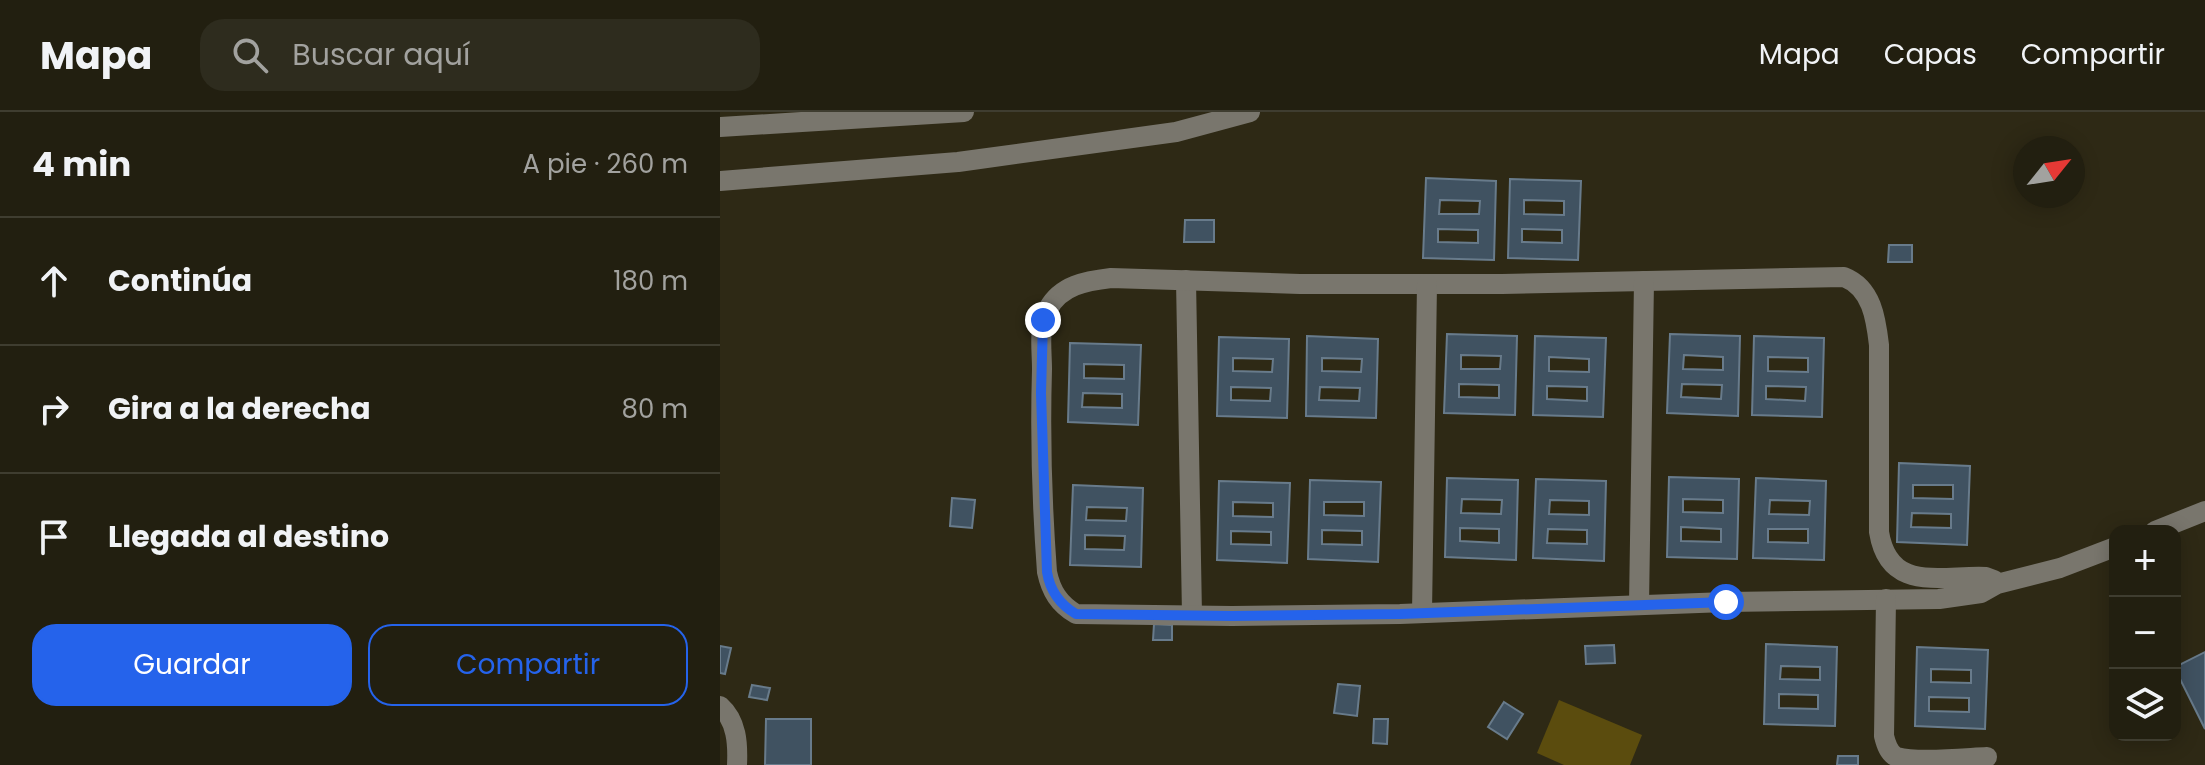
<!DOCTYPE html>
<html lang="es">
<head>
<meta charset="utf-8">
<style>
  :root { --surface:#221f10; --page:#2e2c1e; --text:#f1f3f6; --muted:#a2a29f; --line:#3f3d30; --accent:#2563eb }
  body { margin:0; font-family:Poppins,sans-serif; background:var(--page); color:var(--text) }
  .controls { position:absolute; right:24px; bottom:24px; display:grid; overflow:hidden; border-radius:16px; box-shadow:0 4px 20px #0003 }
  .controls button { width:72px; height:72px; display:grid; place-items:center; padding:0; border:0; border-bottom:2px solid var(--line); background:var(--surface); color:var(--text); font:40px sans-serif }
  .compass { position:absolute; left:1293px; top:24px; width:72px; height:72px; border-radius:50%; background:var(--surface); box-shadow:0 4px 20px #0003; rotate:60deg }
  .stop { position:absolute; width:24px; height:24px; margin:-18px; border:6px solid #2563eb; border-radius:50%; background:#fff }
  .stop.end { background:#2563eb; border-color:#fff; box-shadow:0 2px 8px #0008 }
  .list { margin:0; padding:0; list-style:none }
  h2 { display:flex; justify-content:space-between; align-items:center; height:104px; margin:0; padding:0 32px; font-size:34px }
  h2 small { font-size:26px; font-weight:400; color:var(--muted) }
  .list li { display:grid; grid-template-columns:52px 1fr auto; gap:24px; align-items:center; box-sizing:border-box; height:128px; padding:0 32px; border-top:2px solid var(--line) }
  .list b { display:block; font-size:30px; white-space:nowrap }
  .list em { font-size:26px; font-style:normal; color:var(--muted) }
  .actions { display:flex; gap:16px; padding:24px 32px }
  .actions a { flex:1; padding:18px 0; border:2px solid var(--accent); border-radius:24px; text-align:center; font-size:28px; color:var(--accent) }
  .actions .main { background:var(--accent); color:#fff }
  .icon { flex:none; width:44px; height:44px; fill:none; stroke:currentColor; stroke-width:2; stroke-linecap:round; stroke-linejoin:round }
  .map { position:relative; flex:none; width:1485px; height:653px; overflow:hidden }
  header { display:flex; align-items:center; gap:48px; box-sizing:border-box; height:112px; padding:0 40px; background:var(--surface); border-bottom:2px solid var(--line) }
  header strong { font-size:38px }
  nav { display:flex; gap:44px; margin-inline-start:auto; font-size:28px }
  .search { width:560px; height:72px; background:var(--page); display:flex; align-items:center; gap:20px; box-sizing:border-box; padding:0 28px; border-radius:24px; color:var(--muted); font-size:30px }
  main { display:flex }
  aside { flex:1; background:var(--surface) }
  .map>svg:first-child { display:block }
</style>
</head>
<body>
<header>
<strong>Mapa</strong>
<div class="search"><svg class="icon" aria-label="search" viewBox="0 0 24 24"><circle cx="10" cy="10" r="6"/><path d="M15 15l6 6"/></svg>Buscar aquí</div>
<nav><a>Mapa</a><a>Capas</a><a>Compartir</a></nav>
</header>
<main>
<aside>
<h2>4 min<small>A pie · 260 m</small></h2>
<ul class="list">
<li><svg class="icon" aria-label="ahead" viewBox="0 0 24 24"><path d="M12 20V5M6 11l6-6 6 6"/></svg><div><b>Continúa</b></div><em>180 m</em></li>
<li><svg class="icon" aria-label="right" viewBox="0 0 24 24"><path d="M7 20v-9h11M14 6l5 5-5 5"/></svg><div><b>Gira a la derecha</b></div><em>80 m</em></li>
<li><svg class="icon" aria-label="arrive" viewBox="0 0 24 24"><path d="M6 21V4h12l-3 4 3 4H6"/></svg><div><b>Llegada al destino</b></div></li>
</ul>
<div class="actions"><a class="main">Guardar</a><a>Compartir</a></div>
</aside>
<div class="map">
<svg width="1485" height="653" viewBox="0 0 1485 653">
  <rect width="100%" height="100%" fill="#2e2915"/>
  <polygon fill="#5b4c0e" points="839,588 922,623 910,653 844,653 817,641"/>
  <g fill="#405261" stroke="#687b8b" stroke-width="2" fill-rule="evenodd">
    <path d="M706 66 776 69 774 148 703 146ZM720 88 760 89 759 102H719ZM718 117 758 118V131L718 130Z"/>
    <path d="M790 67 861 69 858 148 788 146ZM804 88 844 89V103L804 102ZM802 117 842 118V131L802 130Z"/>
    <polygon points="465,108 494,108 494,130 464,130"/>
    <polygon points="1169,133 1192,133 1192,150 1168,150"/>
    <path d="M727 222 797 224 795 303 724 301ZM741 243 781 244 780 257H741ZM739 272 779 273V286L739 285Z"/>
    <path d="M950 222 1020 224 1018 304 947 301ZM964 243 1003 245V258L963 257ZM962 272 1002 273 1001 287 961 285Z"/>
    <path d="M587 224 658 227 656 306 586 304ZM602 246 642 247 641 260 602 259ZM600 275 640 276 639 289 599 288Z"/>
    <path d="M815 224 886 226 883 305 813 303ZM829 245 869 247V260L829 259ZM827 274 867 275V289L827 287Z"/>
    <path d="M1034 224 1104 226 1102 305 1032 303ZM1048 245 1088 246V260L1048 259ZM1046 274 1086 275 1085 289 1046 287Z"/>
    <path d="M499 225 569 227 567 306 497 304ZM513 246 553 247 552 260 513 259ZM511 275 551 276 550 289 511 288Z"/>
    <path d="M350 231 421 233 418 313 348 310ZM364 252 404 253V267L364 266ZM363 281 402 282V296L362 295Z"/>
    <path d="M1179 351 1250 354 1247 433 1177 430ZM1193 373H1233V387L1193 386ZM1192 401 1231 402V416L1191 415Z"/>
    <path d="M949 365 1019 367 1017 447 947 445ZM963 387 1003 388V401L963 400ZM961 415 1001 417V430L961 429Z"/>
    <path d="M727 366 798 368 796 448 725 445ZM742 387 782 388 781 402 741 401ZM740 416 779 417V431L740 429Z"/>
    <path d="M1036 366 1106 369 1104 448 1033 446ZM1050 388 1090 389 1089 403 1049 402ZM1048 417H1088V431L1048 430Z"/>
    <path d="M816 367 886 369 884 449 813 446ZM830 388 869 389V403L829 402ZM828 417 867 418V432L827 431Z"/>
    <path d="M590 368 661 370 658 450 588 447ZM604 390H644V404L604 403ZM602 418 642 419V433L602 432Z"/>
    <path d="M499 369 570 371 567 451 497 448ZM513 390 553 391V405L513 404ZM511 419 551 420V433L511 432Z"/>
    <path d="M353 373 423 376 421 455 350 453ZM367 395 407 396 406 409 366 408ZM365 423 405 424 404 438 365 437Z"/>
    <polygon points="232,386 255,388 252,416 230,414"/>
    <polygon points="434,512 452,513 452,528 433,528"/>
    <path d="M1046 532 1117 535 1115 614 1044 612ZM1061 554 1100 555V568L1060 567ZM1059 582 1098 583V597L1059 596Z"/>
    <polygon points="894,533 895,551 866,552 865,534"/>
    <polygon points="0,534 11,536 5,562 0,561"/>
    <path d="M1197 535 1268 538 1265 617 1195 614ZM1211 557 1251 558V571L1211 570ZM1209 585 1249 586V600L1209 599Z"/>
    <polygon points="1485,540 1485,617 1455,557 1455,555"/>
    <polygon points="618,572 640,574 637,604 614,601"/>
    <polygon points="32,573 50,576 47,588 29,585"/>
    <polygon points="784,590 803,602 787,627 768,615"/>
    <polygon points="46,607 91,607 91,653 45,653"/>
    <polygon points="654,607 668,607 667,632 653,631"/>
    <polygon points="1118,644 1138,644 1138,653 1117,653"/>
  </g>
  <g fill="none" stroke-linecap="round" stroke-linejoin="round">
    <g stroke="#79766d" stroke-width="20">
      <polyline points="0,15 244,0"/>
      <polyline points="0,69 238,50 456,20 530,0"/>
      <polyline points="466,168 472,503"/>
      <polyline points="1435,419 1485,399"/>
      <path d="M1277 472 1274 468 1266 465C1220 463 1169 481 1159 420V233C1156 207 1152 176 1124 165L782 172H580L391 166C366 169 341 173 328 197 318 214 322 238 322 257 320 325 322 393 327 460 331 479 339 492 356 502L512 504 680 502 1006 490 1219 487 1261 481 1277 472 1340 456 1395 435"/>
      <path d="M1166 487 1164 624C1166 632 1169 642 1177 645 1197 651 1245 646 1267 645"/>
      <polyline points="919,493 924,169"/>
      <polyline points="702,501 707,172"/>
      <path d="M0 594C17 609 18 632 17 653"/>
    </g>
  </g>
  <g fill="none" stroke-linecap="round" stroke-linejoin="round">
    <path stroke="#2563eb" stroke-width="10" d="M323 208 321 281 327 460C330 479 339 492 356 502L512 504 680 502 1006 490"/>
  </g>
</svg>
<div class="controls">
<button>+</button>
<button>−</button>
<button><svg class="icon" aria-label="layers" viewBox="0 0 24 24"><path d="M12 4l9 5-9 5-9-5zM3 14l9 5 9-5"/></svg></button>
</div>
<svg class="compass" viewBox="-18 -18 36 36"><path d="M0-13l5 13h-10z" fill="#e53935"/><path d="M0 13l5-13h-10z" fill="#a2a29f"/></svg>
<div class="stop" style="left:1006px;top:490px"></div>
<div class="stop end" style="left:323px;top:208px"></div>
</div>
</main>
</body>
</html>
